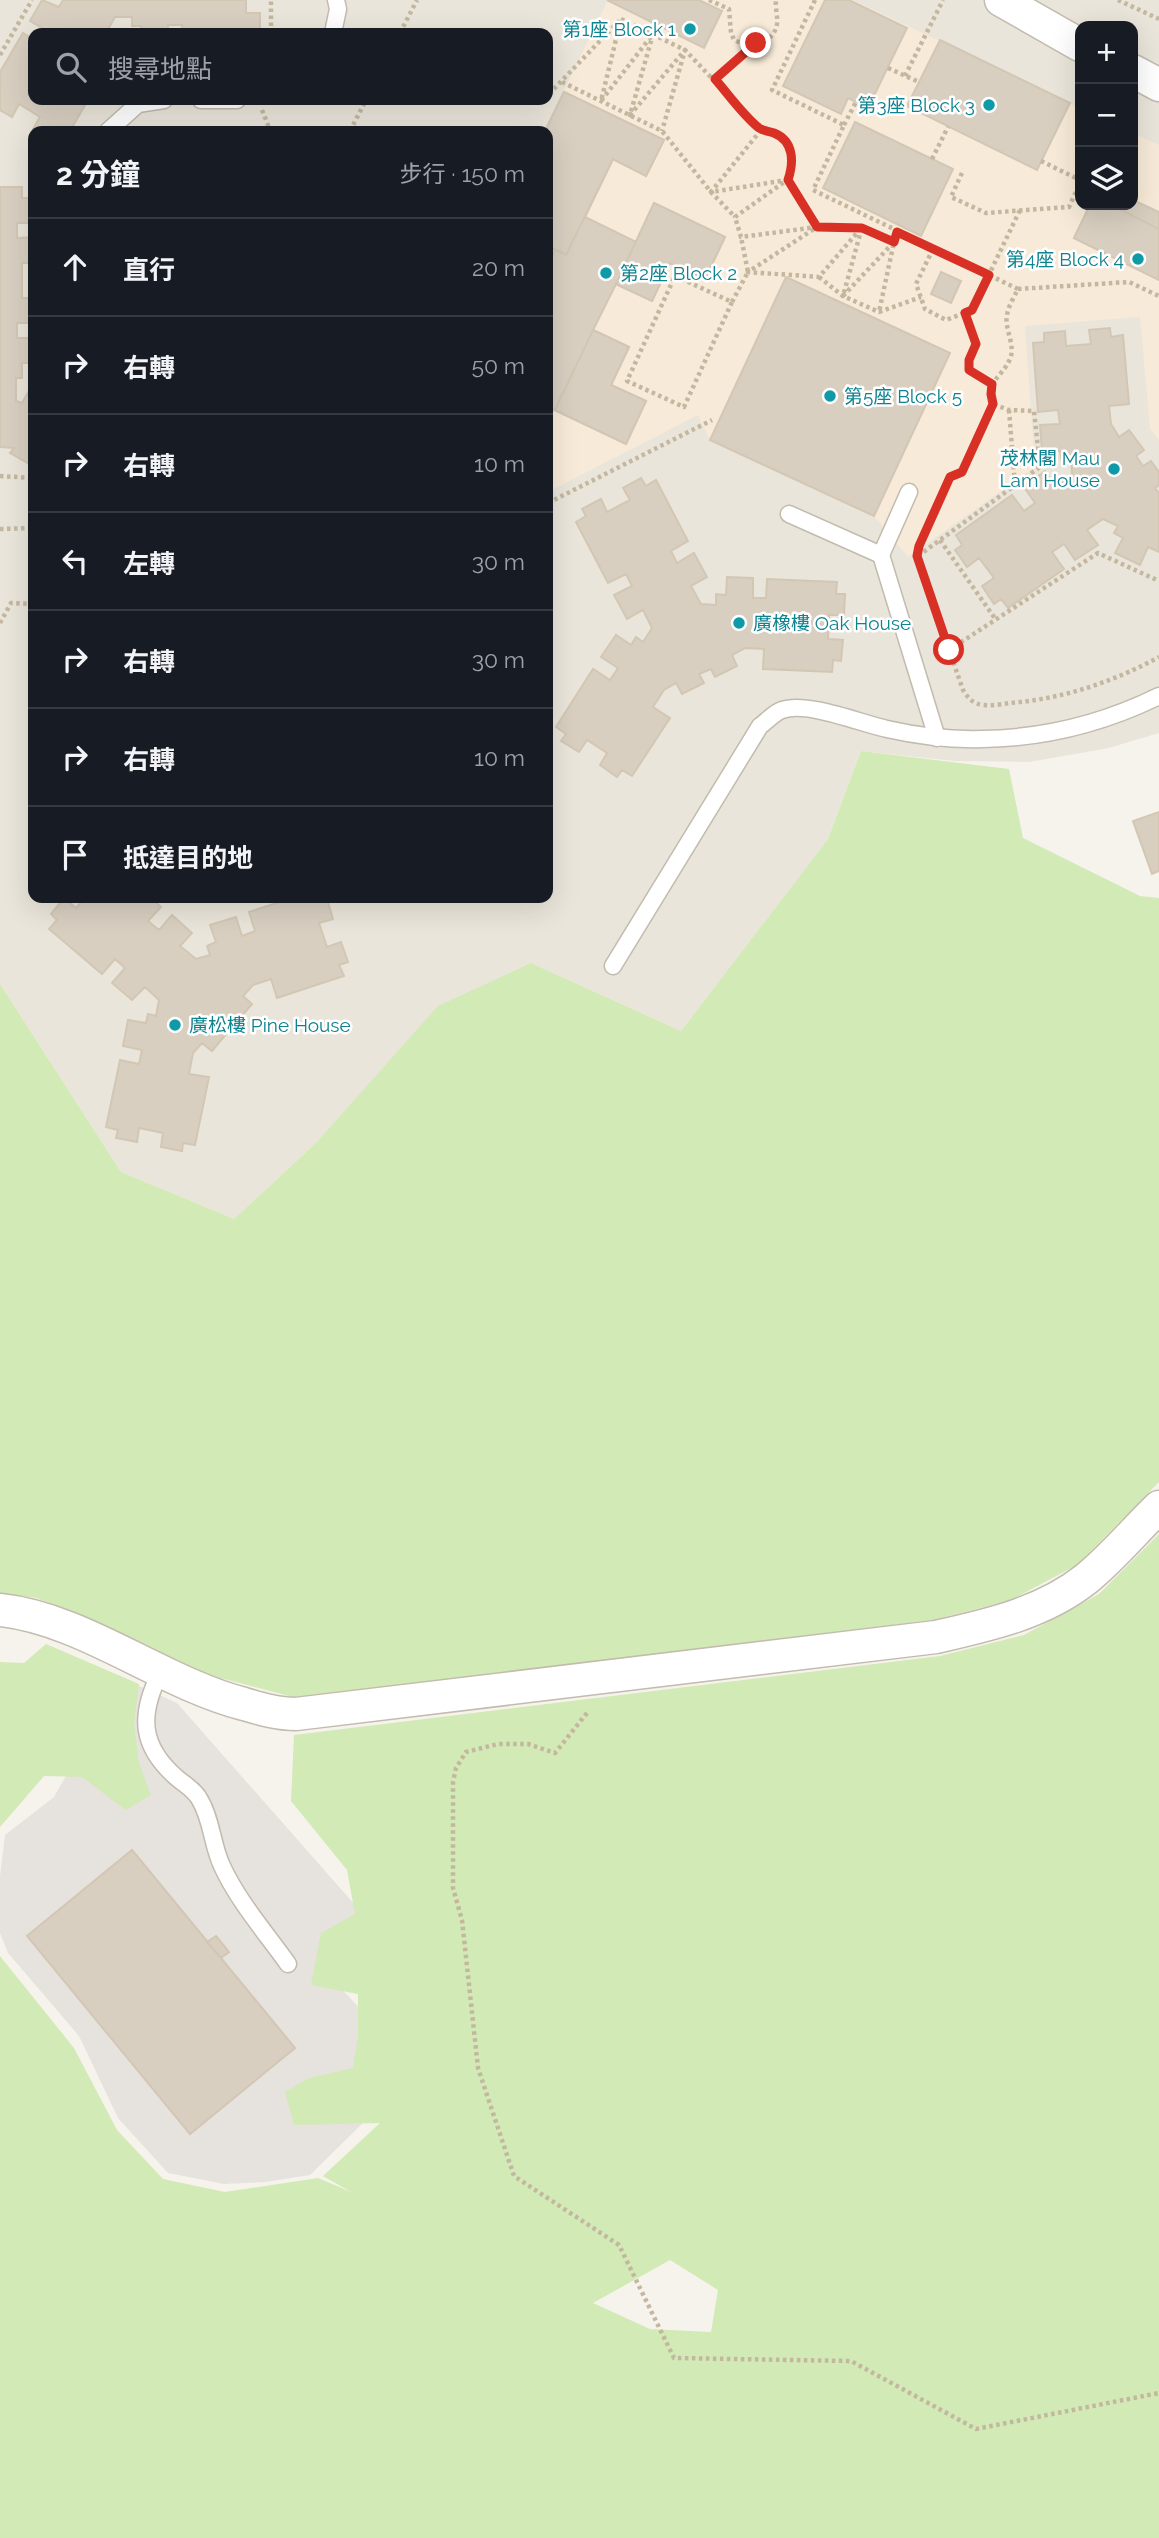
<!DOCTYPE html>
<html lang="zh-TW">
<head>
<meta charset="utf-8">
<style>
  :root { --surface:#171b24; --page:#20242c; --text:#f1f3f6; --muted:#9ea1a6; --line:#363941 }
  body { margin:0; font-family:Raleway,"Noto Sans TC",sans-serif; background:var(--page); color:var(--text) }
  .controls { position:absolute; right:21px; top:21px; display:grid; overflow:hidden; border-radius:14px; box-shadow:0 7px 28px #0002 }
  .controls button { width:63px; height:63px; display:grid; place-items:center; padding:0; border:0; border-bottom:2px solid var(--line); background:var(--surface); color:var(--text); font:35px sans-serif }
  .stop { position:absolute; width:21px; height:21px; margin:-16px; border:5px solid #d93025; border-radius:50%; background:#fff }
  .stop.end { background:#d93025; border-color:#fff; box-shadow:0 2px 7px #0008 }
  .list { margin:0; padding:0; list-style:none }
  h2 { display:flex; justify-content:space-between; align-items:center; height:91px; margin:0; padding:0 28px; font-size:30px }
  h2 small { font-size:23px; font-weight:400; color:var(--muted) }
  .list li { display:grid; grid-template-columns:46px 1fr auto; gap:21px; align-items:center; box-sizing:border-box; height:98px; padding:0 28px; border-top:2px solid var(--line) }
  .list b { display:block; font-size:26px; white-space:nowrap }
  .list em { font-size:23px; font-style:normal; color:var(--muted) }
  .icon { flex:none; width:38px; height:38px; fill:none; stroke:currentColor; stroke-width:2; stroke-linecap:round; stroke-linejoin:round }
  .map { position:relative; flex:none; width:1159px; height:2538px; overflow:hidden }
  .search { position:absolute; background:var(--surface); box-shadow:0 7px 28px #0002; left:28px; top:28px; width:525px; height:77px; display:flex; align-items:center; gap:18px; box-sizing:border-box; padding:0 24px; border-radius:14px; color:var(--muted); font-size:26px }
  .panel { position:absolute; background:var(--surface); box-shadow:0 7px 28px #0002; left:28px; top:126px; width:525px; height:777px; border-radius:14px }
  .map>svg:first-child { display:block }
</style>
</head>
<body>
<div class="map">
<svg width="1159" height="2538" viewBox="0 0 1159 2538">
  <rect width="100%" height="100%" fill="#f6f3ec"/>
  <path fill="#eae5da" fill-rule="evenodd" d="M0 0H1159V733L1109 748 1029 762 954 761 861 751 828 839 681 1031 531 963 317 1142 234 1219 121 1172 0 984ZM1080 26H1133V205H1080ZM33 33H548V100H33ZM33 131H548V898H33Z"/>
  <polygon fill="#f7ead8" points="608,0 853,0 1080,108 1080,205 1133,205 1133,133 1159,145 1159,440 1150,429 1140,317 1025,326 1035,467 908,557 874,516 710,440 698,415 548,492 548,131 544,131"/>
  <polygon fill="#e6e2dd" points="121,1678 177,1703 370,1922 326,1972 417,2070 310,2175 265,2182 224,2184 168,2173 118,2118 79,2036 8,1953 0,1933 0,1876 5,1835 54,1797"/>
  <g fill="#d2eab5" fill-rule="evenodd">
    <polygon points="861,751 1009,769 1023,838 1140,896 1159,898 1159,1482 1077,1565 1011,1600 933,1620 297,1698 205,1674 73,1611 36,1598 0,1593 0,984 121,1172 234,1219 317,1142 438,1006 531,963 681,1031 828,839"/>
    <path d="M1159 1534V2538H0V1956L74 2048 117 2130 163 2179 225 2192 318 2178 351 2192 323 2176 380 2123 294 2125 285 2092 309 2078 353 2068 358 2036V1994L311 1985 321 1933 355 1914 347 1870 291 1801 294 1735 940 1656 1024 1635 1099 1594ZM670 2260 718 2290 711 2332 650 2329 593 2303Z"/>
    <polygon points="46,1644 139,1684 134,1724 139,1763 151,1795 126,1810 82,1777 44,1776 0,1827 0,1662 24,1663"/>
  </g>
  <g fill="#d8cfc1" stroke="#d3c7b4" stroke-width="2">
    <polygon points="42,0 59,7 63,0 246,0 246,13 260,13 260,33 182,33 182,25 168,25 168,33 141,33 141,26 132,26 132,17 115,17 106,33 46,33 47,31 30,21"/>
    <polygon points="607,0 699,0 722,11 704,48"/>
    <polygon points="825,0 849,0 907,28 868,108 848,98 841,114 783,86"/>
    <polygon points="23,33 33,39 33,100 88,100 70,131 37,131 33,129 40,117 19,104 12,117 0,110 0,72"/>
    <polygon points="940,40 1070,103 1037,170 907,106"/>
    <polygon points="564,92 664,140 646,176 613,159 585,217 636,242 654,203 725,237 705,279 670,263 652,301 616,284 593,330 629,347 611,385 646,401 626,444 548,407 548,264 555,250 548,246 548,131 545,131"/>
    <polygon points="564,92 664,140 646,176 613,159 566,255 548,246 548,131 545,131"/>
    <polygon points="855,122 953,169 921,236 823,188"/>
    <polygon points="0,187 22,187 22,198 33,198 33,223 17,223 17,238 33,237 33,263 22,263 22,298 33,298 33,323 17,323 17,338 33,338 33,363 22,363 22,378 16,378 16,401 22,403 33,384 33,466 10,453 14,448 0,447"/>
    <polygon points="1133,200 1159,212 1159,280 1074,238 1090,205 1133,205"/>
    <polygon points="654,203 725,237 705,279 670,263 652,301 616,284"/>
    <polygon points="1090,205 1111,205 1159,229 1159,280 1074,238"/>
    <polygon points="941,272 961,281 951,303 931,294"/>
    <polygon points="786,277 950,353 874,516 710,440"/>
    <polygon points="1110,328 1111,337 1123,335 1129,404 1109,406 1111,424 1119,437 1129,430 1144,450 1136,456 1143,466 1151,461 1159,472 1159,485 1155,488 1159,493 1159,552 1148,547 1140,565 1115,553 1123,538 1114,533 1118,526 1103,519 1087,530 1098,545 1075,560 1064,544 1052,552 1064,569 1008,608 1001,599 994,604 982,586 994,578 979,558 967,567 955,550 962,545 956,535 1012,495 1024,511 1035,503 1024,487 1045,471 1055,486 1072,474 1071,459 1061,459 1060,451 1042,452 1040,425 1060,424 1058,410 1038,412 1033,343 1044,342 1044,333 1065,331 1066,346 1091,344 1089,330"/>
    <polygon points="593,330 629,347 611,385 646,401 626,444 555,410"/>
    <polygon points="641,478 646,486 656,480 688,541 671,551 677,563 694,553 707,577 691,586 701,604 716,605 716,594 726,595 727,577 753,578 753,598 766,598 767,579 837,582 836,594 845,594 844,615 829,615 828,639 843,640 841,661 833,660 832,672 763,669 764,649 745,648 732,655 737,666 715,677 711,669 699,674 704,683 682,694 676,683 664,690 653,707 670,718 632,776 622,770 617,777 600,765 607,753 587,740 579,752 561,741 566,734 556,727 593,669 610,680 618,668 601,657 616,635 631,645 636,637 643,642 652,628 643,610 627,619 614,595 632,586 626,574 608,583 576,522 586,516 582,509 601,499 607,512 630,500 623,488"/>
    <polygon points="1159,812 1159,871 1152,874 1133,821"/>
    <polygon points="64,898 76,908 85,898 151,898 161,907 148,921 159,930 172,915 192,933 180,946 196,959 210,955 207,946 216,942 210,925 236,917 242,936 255,931 249,912 292,898 317,898 318,901 327,899 333,919 319,923 327,947 341,942 348,962 339,965 344,976 277,998 271,979 253,985 243,996 252,1004 236,1023 229,1017 220,1026 227,1033 212,1051 202,1043 193,1053 189,1074 209,1077 195,1145 183,1143 182,1151 161,1147 163,1133 139,1128 137,1142 116,1138 118,1130 106,1127 120,1060 139,1064 142,1050 123,1046 128,1020 146,1023 148,1014 156,1016 159,1000 145,987 132,1000 112,983 125,968 115,959 102,974 49,929 57,920 51,914"/>
    <polygon points="132,1850 295,2048 190,2134 27,1936"/>
    <polygon points="216,1936 229,1952 221,1958 207,1942"/>
  </g>
  <g fill="none" stroke-linecap="round" stroke-linejoin="round">
    <g stroke="#c2bbae" stroke-width="19">
      <g id="service">
        <polyline points="333,33 338,9 336,0"/>
        <polyline points="201,100 237,100"/>
        <polyline points="108,131 138,104 164,100"/>
        <polyline points="789,514 881,555 909,492"/>
        <polyline points="881,555 937,738"/>
        <path d="M613 966 760 726C767 721 775 712 782 710 807 701 860 723 887 729 918 736 951 740 983 739 1044 738 1104 723 1159 696"/>
        <path d="M160 1673C139 1715 140 1746 177 1778 185 1785 195 1790 200 1800 212 1820 212 1845 222 1866 238 1901 266 1933 288 1964"/>
      </g>
    </g>
    <g stroke="#c2bbae" stroke-width="35">
      <g id="minor">
        <polyline points="1001,0 1080,45"/>
        <polyline points="1133,71 1159,85"/>
        <path d="M0 1610C84 1619 160 1682 244 1704 261 1709 278 1714 296 1714L936 1637C989 1625 1043 1613 1086 1579 1112 1558 1135 1530 1159 1507"/>
      </g>
    </g>
    <g stroke="#c4b79f" stroke-width="4.5" stroke-dasharray="3.5 3.5" stroke-linecap="butt">
      <path d="M709 0 729 9 731 33 734 40C749 48 774 44 777 24 778 16 775 8 776 0"/>
      <path d="M815 0 772 90 844 125 813 190 1018 289C1014 297 1008 307 1007 315 1004 329 1016 345 1010 359 1001 379 987 378 993 404L962 472 950 477 919 546 917 557 963 690C968 698 973 704 983 705 992 706 1002 704 1010 703 1062 699 1113 682 1159 657"/>
      <polyline points="1118,0 1159,19"/>
      <path d="M621 19 685 50 761 130C789 132 796 156 787 180L817 227H862L894 242 897 232"/>
      <polyline points="271,33 271,0"/>
      <polyline points="400,33 417,0"/>
      <polyline points="0,55 32,0"/>
      <polyline points="888,68 919,82"/>
      <polyline points="905,76 943,0"/>
      <polyline points="715,79 756,44"/>
      <polyline points="562,82 662,131 711,192 735,217"/>
      <polyline points="549,94 621,19 601,101 653,34 630,115 685,50 662,131"/>
      <polyline points="262,110 270,130 274,131"/>
      <polyline points="844,125 856,102"/>
      <polyline points="761,130 711,192 787,180 735,217 741,237 817,227 748,272 819,277 862,227 843,296 894,242 879,312"/>
      <polyline points="350,131 366,100"/>
      <polyline points="932,159 948,127"/>
      <polyline points="1041,161 1080,180"/>
      <polyline points="962,173 951,197 986,213 1069,207 1080,183"/>
      <polyline points="933,249 916,284 925,309 946,320 972,310 1020,210"/>
      <polygon points="675,276 732,302 684,407 627,381"/>
      <polyline points="819,277 843,296 879,312 921,297"/>
      <polyline points="1018,289 1129,282 1159,296"/>
      <polyline points="732,302 748,272 741,237"/>
      <polyline points="965,313 976,344 969,360 969,370 992,384"/>
      <polyline points="1009,410 1015,485"/>
      <polyline points="0,476 33,478"/>
      <polyline points="548,503 712,420"/>
      <polyline points="0,529 33,528"/>
      <polyline points="940,540 996,620"/>
      <polyline points="918,556 1040,467 1034,411 1009,410 993,404"/>
      <polyline points="0,623 11,603 33,604"/>
      <polyline points="949,650 1098,553 1159,581"/>
      <polyline points="587,1713 555,1753 528,1744 498,1744 466,1752 456,1768 453,1782 453,1888 462,1920 478,2068 514,2176 619,2245 674,2358 851,2361 976,2429 1159,2393"/>
    </g>
    <use href="#service" stroke="#fff" stroke-width="16"/>
    <use href="#minor" stroke="#fff" stroke-width="32"/>
  </g>
  <g fill="none" stroke-linecap="round" stroke-linejoin="round">
    <path stroke="#d93025" stroke-width="9" d="M756 43 715 79C729 95 743 115 759 128 763 131 769 131 774 133 794 141 794 162 788 180L817 227 862 228 894 242 897 232 989 275 972 310 965 313 976 344 969 360V370L992 384 991 394 993 404 962 472 950 477 919 546 917 556 949 650"/>
  </g>
  <g fill="#0f9aa8" stroke="#fff" stroke-width="2.5">
    <circle cx="690" cy="29" r="7"/>
    <circle cx="989" cy="105" r="7"/>
    <circle cx="1138" cy="259" r="7"/>
    <circle cx="606" cy="273" r="7"/>
    <circle cx="830" cy="396" r="7"/>
    <circle cx="1114" cy="469" r="7"/>
    <circle cx="739" cy="623" r="7"/>
    <circle cx="175" cy="1025" r="7"/>
  </g>
  <g text-anchor="middle" dominant-baseline="central" stroke-width="5" stroke-linejoin="round" paint-order="stroke">
    <g font-size="19" fill="#0d838f" stroke="#fff" text-anchor="end">
      <text x="676" y="29">第1座 Block 1</text>
      <text x="975" y="105">第3座 Block 3</text>
      <text x="1124" y="259">第4座 Block 4</text>
      <text x="620" y="273" text-anchor="start">第2座 Block 2</text>
      <text x="844" y="396" text-anchor="start">第5座 Block 5</text>
      <text x="1100" y="458">茂林閣 Mau<tspan x="1100" dy="22">Lam House</tspan></text>
      <text x="753" y="623" text-anchor="start">廣橡樓 Oak House</text>
      <text x="189" y="1025" text-anchor="start">廣松樓 Pine House</text>
    </g>
  </g>
</svg>
<div class="controls">
<button>+</button>
<button>−</button>
<button><svg class="icon" aria-label="layers" viewBox="0 0 24 24"><path d="M12 4l9 5-9 5-9-5zM3 14l9 5 9-5"/></svg></button>
</div>
<div class="stop" style="left:949px;top:650px"></div>
<div class="stop end" style="left:756px;top:43px"></div>
<div class="search"><svg class="icon" aria-label="search" viewBox="0 0 24 24"><circle cx="10" cy="10" r="6"/><path d="M15 15l6 6"/></svg>搜尋地點</div>
<section class="panel">
<h2>2 分鐘<small>步行 · 150 m</small></h2>
<ul class="list">
<li><svg class="icon" aria-label="ahead" viewBox="0 0 24 24"><path d="M12 20V5M6 11l6-6 6 6"/></svg><div><b>直行</b></div><em>20 m</em></li>
<li><svg class="icon" aria-label="right" viewBox="0 0 24 24"><path d="M7 20v-9h11M14 6l5 5-5 5"/></svg><div><b>右轉</b></div><em>50 m</em></li>
<li><svg class="icon" aria-label="right" viewBox="0 0 24 24"><path d="M7 20v-9h11M14 6l5 5-5 5"/></svg><div><b>右轉</b></div><em>10 m</em></li>
<li><svg class="icon" aria-label="left" viewBox="0 0 24 24"><path d="M17 20v-9H6M10 6l-5 5 5 5"/></svg><div><b>左轉</b></div><em>30 m</em></li>
<li><svg class="icon" aria-label="right" viewBox="0 0 24 24"><path d="M7 20v-9h11M14 6l5 5-5 5"/></svg><div><b>右轉</b></div><em>30 m</em></li>
<li><svg class="icon" aria-label="right" viewBox="0 0 24 24"><path d="M7 20v-9h11M14 6l5 5-5 5"/></svg><div><b>右轉</b></div><em>10 m</em></li>
<li><svg class="icon" aria-label="arrive" viewBox="0 0 24 24"><path d="M6 21V4h12l-3 4 3 4H6"/></svg><div><b>抵達目的地</b></div></li>
</ul>
</section>
</div>
</body>
</html>
